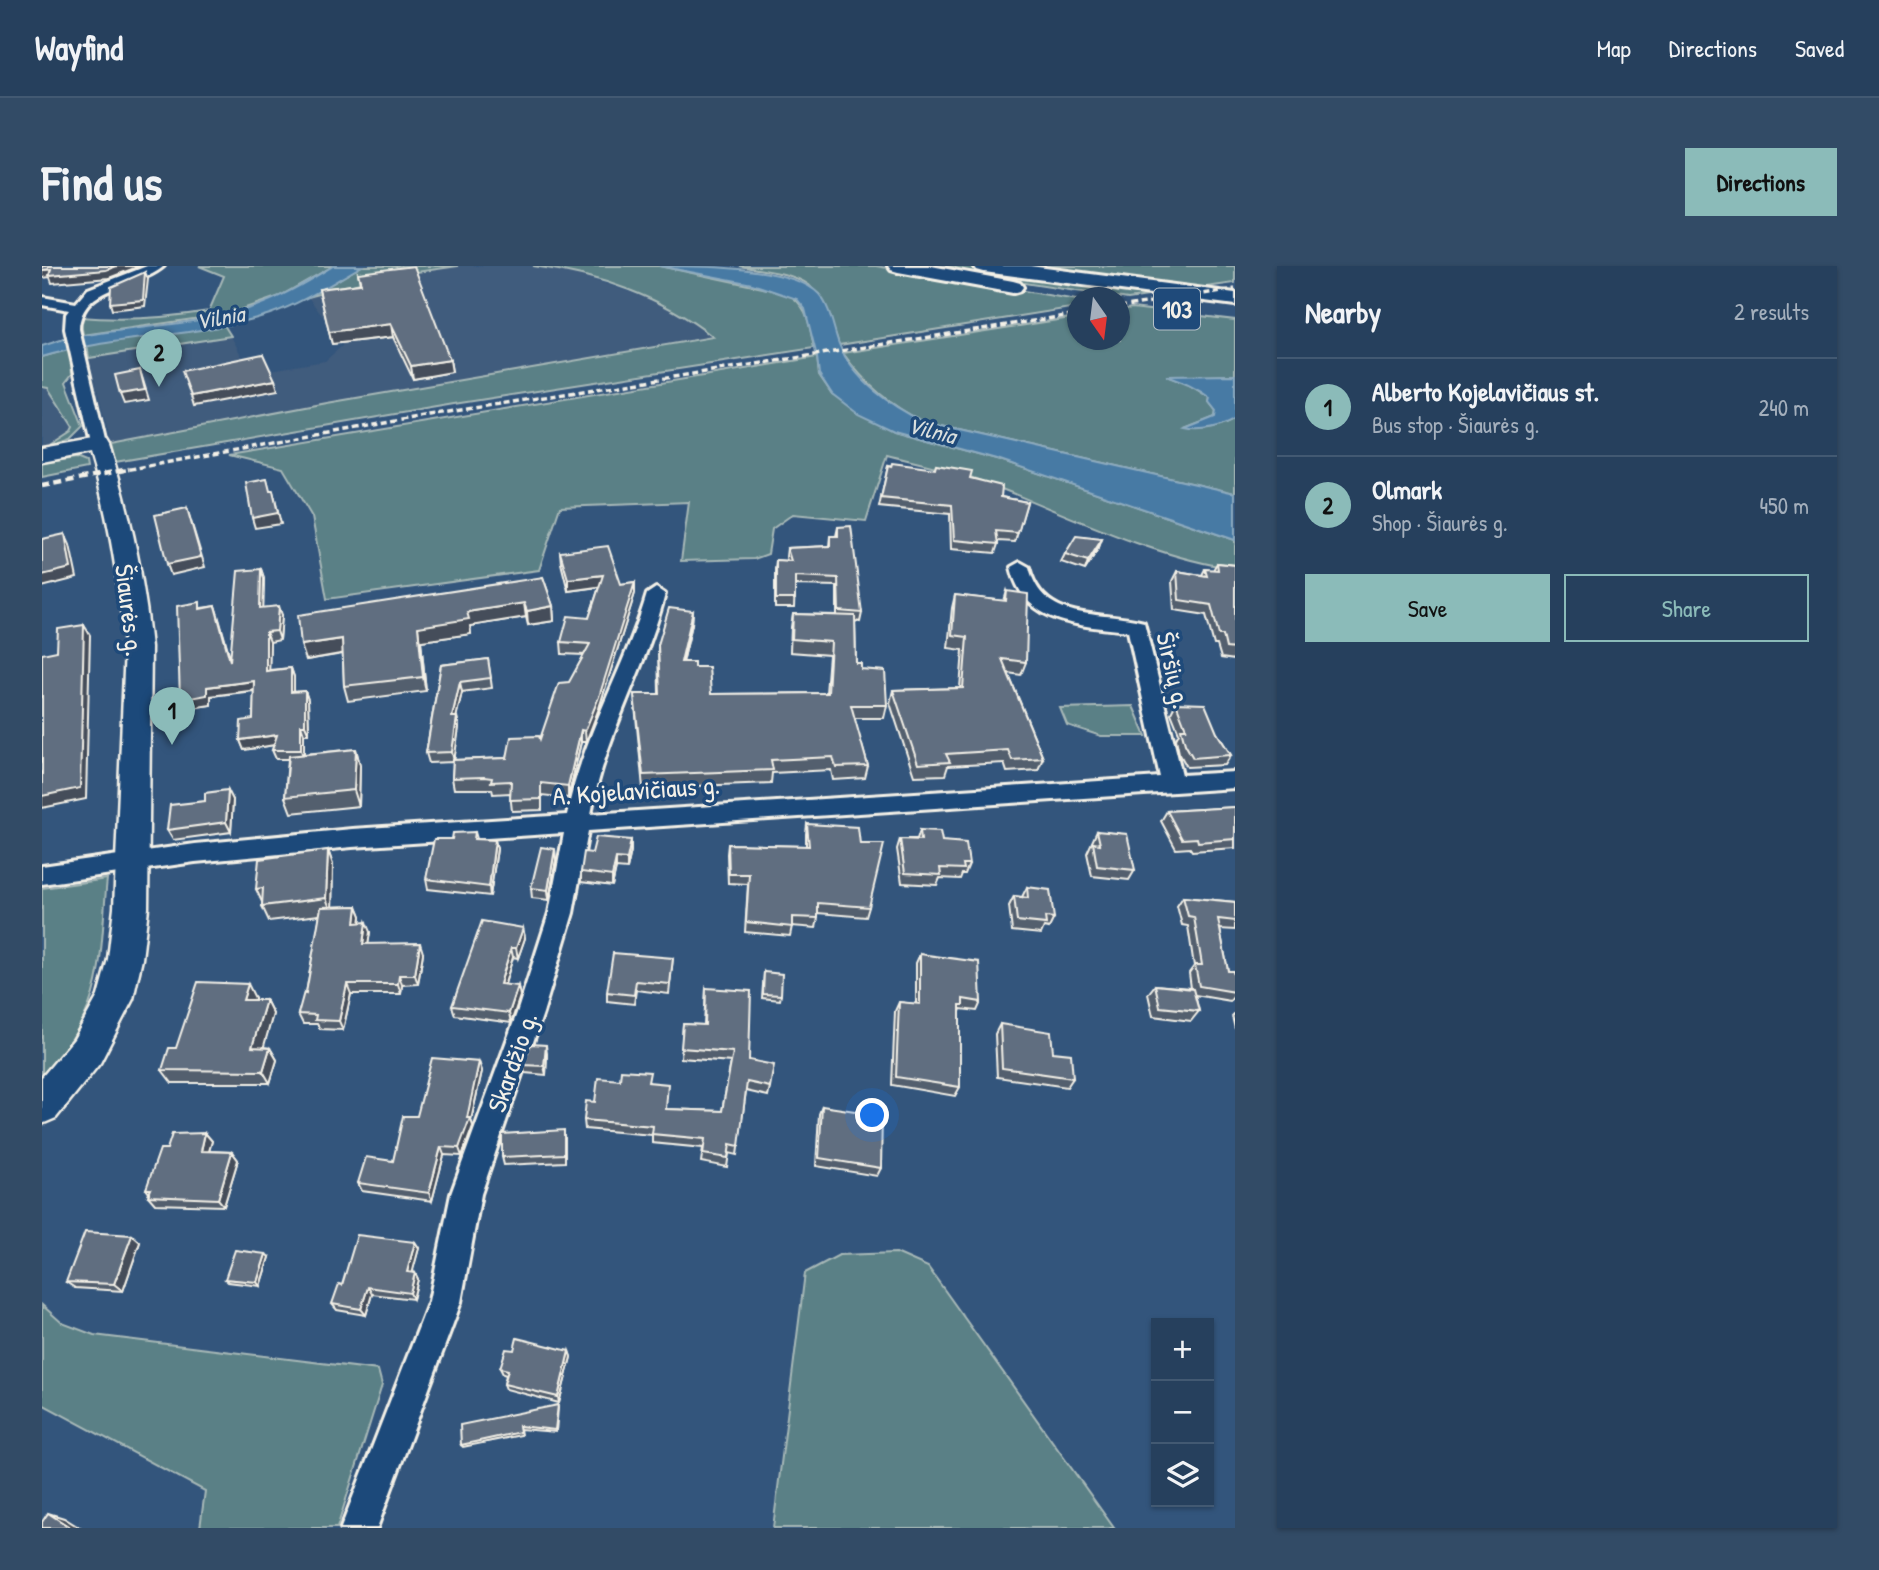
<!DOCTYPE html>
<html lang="en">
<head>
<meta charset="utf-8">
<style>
  :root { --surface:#26405d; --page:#324b66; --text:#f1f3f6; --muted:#a4afbc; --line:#425972; --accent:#8bbbb9 }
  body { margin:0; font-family:"Patrick Hand",sans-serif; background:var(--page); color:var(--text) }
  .controls { position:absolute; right:21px; bottom:21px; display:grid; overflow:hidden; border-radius:0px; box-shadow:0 2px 5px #0004 }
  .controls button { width:63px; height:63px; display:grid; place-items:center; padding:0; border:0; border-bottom:2px solid var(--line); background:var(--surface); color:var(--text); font:35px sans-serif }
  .compass { position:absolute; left:1025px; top:21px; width:63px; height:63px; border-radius:50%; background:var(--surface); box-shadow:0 2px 5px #0004; rotate:166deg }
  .you { position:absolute; left:831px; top:850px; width:24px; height:24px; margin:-18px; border:5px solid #fff; border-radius:50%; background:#1a73e8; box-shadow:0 0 0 10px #1a73e833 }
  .badge { display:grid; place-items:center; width:46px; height:46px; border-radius:50%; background:var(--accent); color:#111; font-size:23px; font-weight:700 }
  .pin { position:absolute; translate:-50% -58px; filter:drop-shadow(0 2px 4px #0008) }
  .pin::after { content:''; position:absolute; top:37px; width:24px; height:21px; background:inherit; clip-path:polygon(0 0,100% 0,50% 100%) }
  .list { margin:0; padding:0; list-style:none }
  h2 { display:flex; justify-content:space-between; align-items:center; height:91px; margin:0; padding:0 28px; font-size:30px }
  h2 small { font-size:23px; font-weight:400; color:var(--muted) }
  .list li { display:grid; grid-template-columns:46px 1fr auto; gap:21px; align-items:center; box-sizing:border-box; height:98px; padding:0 28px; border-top:2px solid var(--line) }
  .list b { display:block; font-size:26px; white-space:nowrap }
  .list p { margin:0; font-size:23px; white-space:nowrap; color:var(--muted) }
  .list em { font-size:23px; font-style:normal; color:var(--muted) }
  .actions { display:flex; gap:14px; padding:21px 28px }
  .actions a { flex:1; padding:16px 0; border:2px solid var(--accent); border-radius:0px; text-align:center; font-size:24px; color:var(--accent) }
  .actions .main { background:var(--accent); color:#111 }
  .icon { flex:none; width:38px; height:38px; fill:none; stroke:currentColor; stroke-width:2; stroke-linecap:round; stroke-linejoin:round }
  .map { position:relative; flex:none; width:1193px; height:1262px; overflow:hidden; border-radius:0px }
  header { display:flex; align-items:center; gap:42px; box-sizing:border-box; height:98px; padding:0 35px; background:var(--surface); border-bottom:2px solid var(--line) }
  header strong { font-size:33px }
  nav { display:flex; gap:38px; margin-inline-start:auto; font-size:24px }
  .intro { display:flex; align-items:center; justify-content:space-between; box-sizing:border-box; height:168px; padding:0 42px }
  h1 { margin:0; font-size:49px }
  .button { padding:18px 32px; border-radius:0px; background:var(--accent); color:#111; font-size:24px; font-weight:700 }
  main { display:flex; gap:42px; padding:0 42px }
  aside { flex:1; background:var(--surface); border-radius:0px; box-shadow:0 2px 5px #0004 }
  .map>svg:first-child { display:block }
</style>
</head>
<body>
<header>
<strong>Wayfind</strong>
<nav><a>Map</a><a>Directions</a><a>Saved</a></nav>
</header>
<div class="intro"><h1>Find us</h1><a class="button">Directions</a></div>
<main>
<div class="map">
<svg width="1193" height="1262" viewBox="0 0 1193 1262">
  <rect width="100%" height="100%" fill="#33557c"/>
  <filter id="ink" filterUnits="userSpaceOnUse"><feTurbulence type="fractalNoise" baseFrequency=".0143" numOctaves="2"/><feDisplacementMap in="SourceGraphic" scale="14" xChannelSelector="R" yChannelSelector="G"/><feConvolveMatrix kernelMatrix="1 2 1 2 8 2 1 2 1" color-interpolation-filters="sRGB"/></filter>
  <g filter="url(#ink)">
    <g fill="#415c7d">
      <polygon points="416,0 491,0 519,3 609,33 638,47 672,71 285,137 69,178 47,92 189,70 201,93 221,90 229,104 283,95 300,80 300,51 282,52 266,31 340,11"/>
      <polygon points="0,121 6,122 31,161 30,165 0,182"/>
    </g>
    <g fill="#5a8086" stroke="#a7b8b7" stroke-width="2">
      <path d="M157 0H291L238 30 186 48 41 69 38 51C81 55 124 52 167 45L182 10Z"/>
      <polygon points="320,0 416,0 340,11 266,31"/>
      <path d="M491 0H617L744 27C767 39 767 59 772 82L412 138 73 196 69 178 285 137 671 71C621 31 554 8 491 0Z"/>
      <path d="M697 0H834L1035 34V41L797 79C793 64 778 29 767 19 749 6 718 4 697 0Z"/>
      <polygon points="872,0 927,0 1119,28 1086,33"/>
      <polygon points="976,0 1193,0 1193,17 1150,23"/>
      <path d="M1090 42 1193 54V109L1127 111 1146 118 1168 132 1167 136 1174 145 1173 151 1145 162C1161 165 1179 162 1193 153V227L882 156C848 140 823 118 801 87L1035 51 1036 74H1078V44Z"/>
      <polygon points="182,59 189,70 47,92 45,79"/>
      <polygon points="28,83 30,108 24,116 41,160 28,173 3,182 29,165 31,161 6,122 0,121 0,91"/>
      <path d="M775 91 777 109 790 128 852 165 958 194 1193 274V303C1105 290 1022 246 939 215 909 203 876 197 845 189L824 255 751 248 730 263 726 288 712 293 639 295 647 236 518 241 497 304 285 333 270 251 241 202 187 189Z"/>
      <polygon points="34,192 44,196 45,202 0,211 0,197"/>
      <polygon points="1091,440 1104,470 1059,470 1025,459 1018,442"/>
      <path d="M65 613C60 658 62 711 42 751 31 774 15 794 0 814V622Z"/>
      <polygon points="854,987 886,1001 1072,1262 731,1262 763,1007 797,989"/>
      <polygon points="0,1039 20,1057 52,1069 336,1104 340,1119 295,1262 158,1262 163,1225 0,1138"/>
    </g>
    <g fill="#477aa4" stroke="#8caabf" stroke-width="2">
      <path d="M291 0H320C290 17 261 37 228 48 155 72 74 69 0 91V80L22 73C85 60 154 61 214 40 242 30 266 15 291 0Z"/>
      <path d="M617 0C657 0 750 0 777 28 789 42 791 62 797 78 811 114 849 140 882 156L1193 227V274L958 194 852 165 816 148 790 128 777 108 775 91 763 43 755 33 710 18Z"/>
      <path d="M1193 109V153C1180 161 1159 167 1143 163L1173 151 1174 145 1167 136 1168 132C1154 121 1140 116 1124 110Z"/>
    </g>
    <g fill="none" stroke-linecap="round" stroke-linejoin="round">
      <g stroke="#f4f1e8" stroke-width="6">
        <g id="minor">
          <path d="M105 0H122C95 24 40 17 37 63L64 179 62 182H50L23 63 24 48 27 44 0 39V31L34 37 46 23Z"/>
          <path d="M978 296 987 301C1001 358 1057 344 1102 356L1140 509 1193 506V522L546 565 531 647 501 747 439 928 419 1036 335 1262H299L387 1035 409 928 475 747 507 647 522 567 310 581 153 596 0 618V600L153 578 310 563 525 549C540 471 583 403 605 328L614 322 623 328C604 403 562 471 549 548L1118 511 1086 365C1037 359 982 359 969 301Z"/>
        </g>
      </g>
      <g stroke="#f4f1e8" stroke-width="5">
        <path id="secondary" d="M56 172 64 174 67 179C88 244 102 313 109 381L106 642 100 693 91 733 58 797 14 852 0 858V811L32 773 56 730 66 693 72 642 83 381C77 316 67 249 48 187L0 196V182Z"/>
      </g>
      <g stroke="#f4f1e8" stroke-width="6">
        <g id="primary">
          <polygon points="846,0 889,0 971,15 978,17 981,21 978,25 971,27 856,6 849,4"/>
          <polygon points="932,0 988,0 1193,27 1193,39 942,6 935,4"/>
        </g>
      </g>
      <use href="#minor" fill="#1f4a7a" fill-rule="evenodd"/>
      <use href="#secondary" fill="#1f4a7a" fill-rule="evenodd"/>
      <use href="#primary" fill="#1f4a7a" fill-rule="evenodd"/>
      <g stroke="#f4f1e8" stroke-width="3.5" stroke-dasharray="6 3.5" stroke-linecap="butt">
        <polyline points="1078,41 1193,23"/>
        <polyline points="78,205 387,149 1036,48"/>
      </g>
      <polyline stroke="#f4f1e8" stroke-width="4.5" stroke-dasharray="8 4.5" stroke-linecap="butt" points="0,220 87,203"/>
    </g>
    <g fill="#535f6e" stroke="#f4f1e8" stroke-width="2">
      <polygon points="316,7 408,94 410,106 371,113 351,71 290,78 277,23 318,18"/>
      <polygon points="846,200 959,231 985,236 973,276 956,275 956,278 953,287 909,283 908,248 837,241"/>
      <polygon points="796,261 820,347 818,356 813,355 814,397 845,439 842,452 812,452 826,500 823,512 791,514 789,504 730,507 729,517 601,522 593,440 592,428 617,428 616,379 651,345 650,358 641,396 652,401 669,428 784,427 787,389 748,386 749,361 751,348 795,349 795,320 753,319 752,342 733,342 733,303 734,294 745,295 744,291 745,282 787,280 788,270 794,270"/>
      <polygon points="1060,273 1057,281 1043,304 1019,296 1023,288"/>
      <polygon points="518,286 579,318 593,316 593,327 557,442 544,476 539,476 526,532 500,529 500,544 470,545 468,527 451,528 450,523 412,523 410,512 411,496 387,497 384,487 399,399 446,393 450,422 420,426 414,451 415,451 417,461 412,494 465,492 498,473 542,389 520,388 519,376 547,352 557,321 526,325 519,297"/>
      <polygon points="1175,297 1193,299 1193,394 1179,392 1175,379 1172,379 1164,349 1132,344 1130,315 1135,305 1160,309 1163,303 1171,304"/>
      <polygon points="219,303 222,312 221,342 240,349 238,374 228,376 227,404 249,402 252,411 252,426 263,425 266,434 267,468 262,468 262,488 314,483 318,499 317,540 249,547 243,531 246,493 234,493 230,484 232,479 202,484 198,474 211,453 212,425 169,430 169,439 142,443 138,434 160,342 173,340 188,392"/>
      <polygon points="501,311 511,340 512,355 486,359 484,351 428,360 429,368 379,375 384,425 306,435 302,420 301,388 264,394"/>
      <polygon points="965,325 984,396 979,409 966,407 1001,492 996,504 965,506 962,497 906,500 903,509 872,510 848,437 851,424 918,422 921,384 906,382 910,342 913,329 962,335"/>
      <polygon points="1134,437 1175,467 1189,489 1183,499 1145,501 1137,487 1134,473 1137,467 1129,447"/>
      <polygon points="191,534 189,566 131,574 125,564"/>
      <polygon points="1193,541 1193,582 1150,585 1148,582 1134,583 1119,555 1125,545"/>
      <polygon points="765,558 827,641 824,651 776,647 776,652 774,662 750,660 748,670 703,666 706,618 686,617 685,588 686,578 764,580 764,568"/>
      <polygon points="878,564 900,575 927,598 923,608 920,608 918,613 898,612 895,619 860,617 855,583 858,573 875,573"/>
      <polygon points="1055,565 1093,604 1087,614 1050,610 1045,587"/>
      <polygon points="433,566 435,573 453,574 455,583 448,630 386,623 384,613 410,573"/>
      <polygon points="589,574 589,585 585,603 574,602 570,620 539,616 539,606 550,587"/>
      <polygon points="286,584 291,599 290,641 315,640 319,650 318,657 328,666 326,678 381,687 376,718 360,719 359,728 309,728 301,764 278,763 275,758 261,758 256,748 264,727 278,649 227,655 220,640 220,636 214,623"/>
      <polygon points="514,593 507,634 490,632 489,622"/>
      <polygon points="985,621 1012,652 1007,662 1002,661 999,668 970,665 967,640 972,630 980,631"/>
      <polygon points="1141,631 1193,636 1193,664 1178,663 1186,705 1193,716 1193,729 1188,735 1153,729 1157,745 1149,755 1111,750 1106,728 1113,719 1149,722 1147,707 1152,700 1146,660 1140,659 1135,640"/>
      <polygon points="481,662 483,672 476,692 471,691 463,718 478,730 469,757 413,749 410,740"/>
      <polygon points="878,688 939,736 935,745 919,743 918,746 918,821 913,830 850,819 853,745 857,736 874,738 874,697"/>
      <polygon points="631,692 627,728 594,724 592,738 565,735 565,726"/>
      <polygon points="722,706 739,729 738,734 720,732"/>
      <polygon points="664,722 707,794 728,821 726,830 704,825 695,889 687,887 685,901 659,896 661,882 610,877 610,869 543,863 542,854 553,836 607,816 624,843 680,845 689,796 639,792 641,758 662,759"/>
      <polygon points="213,732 213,734 224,734 231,748 221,781 228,782 235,794 228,817 130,817 120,804 134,782"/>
      <polygon points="1193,747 1193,763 1190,750"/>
      <polygon points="958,758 1011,786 1031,812 1025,821 955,811 953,768"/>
      <polygon points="505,788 504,809 483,807 481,799"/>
      <polygon points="437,796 440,805 429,854 431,860 420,890 402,889 390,935 320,925 316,917 351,895 375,850"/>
      <polygon points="780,840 839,902 835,910 774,900 777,848"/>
      <polygon points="163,867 170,875 167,885 190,886 196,894 182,940 113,938 106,930 107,927 104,923 125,883"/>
      <polygon points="523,872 523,896 462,899 460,891"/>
      <polygon points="90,969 98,976 81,1025 33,1022 24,1016"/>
      <polygon points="373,976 377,982 370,1006 373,1007 376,1013 371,1033 330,1028 324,1049 295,1044 290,1038 300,1019"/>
      <polygon points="227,991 218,1020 186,1016 183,1013"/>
      <polygon points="472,1084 527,1085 529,1091 517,1137 464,1123 462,1118 464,1109 461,1108 458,1102"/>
      <polygon points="516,1142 514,1166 478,1163 479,1169 421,1181 419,1179"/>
    </g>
    <g fill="#444d5a" stroke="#f4f1e8" stroke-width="2">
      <polygon points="75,0 98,0 67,12 10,17 8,11 0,12 0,4"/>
      <polygon points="103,6 106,13 103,40 70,44 68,37"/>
      <polygon points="349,58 351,71 290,78 287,66"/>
      <polygon points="408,94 410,106 371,113 369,100"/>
      <polygon points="98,104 107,134 82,138 78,128"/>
      <polygon points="233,114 236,124 152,140 149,130"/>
      <polygon points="231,225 239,258 213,262 210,252"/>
      <polygon points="145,242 163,301 129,309 125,298"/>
      <polygon points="23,268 28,279 35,312 0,321 0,309"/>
      <polygon points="1060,273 1057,281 1043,304 1046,295"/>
      <polygon points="219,303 222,312 221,351 218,342"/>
      <polygon points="561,309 562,320 526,325 526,313"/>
      <polygon points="593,316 593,327 557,442 544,476 543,465"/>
      <polygon points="482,337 484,351 428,360 429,368 379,375 384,425 381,411 376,361 425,346"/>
      <polygon points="173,340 176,349 192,405 188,395"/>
      <polygon points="237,340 240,349 238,374 235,365"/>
      <polygon points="511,340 512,355 486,359 485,345"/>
      <polygon points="651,345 650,358 638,409 639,396"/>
      <polygon points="42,359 48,369 44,533 0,542 0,530"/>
      <polygon points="224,366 228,376 227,414 224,405"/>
      <polygon points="300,373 304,387 264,394 259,379"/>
      <polygon points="249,402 252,411 252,435 249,426"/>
      <polygon points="212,415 215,424 169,430 169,439 142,443 138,434 165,421"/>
      <polygon points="418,416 420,426 412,461 410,451"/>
      <polygon points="263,425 266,434 267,468 263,459"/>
      <polygon points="415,451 417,461 412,496 410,486"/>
      <polygon points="259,459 262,468 262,493 259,484"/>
      <polygon points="539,464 539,476 526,532 526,520"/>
      <polygon points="235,469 238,478 202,484 198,474"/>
      <polygon points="314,483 318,499 317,540 312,524"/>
      <polygon points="186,524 191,534 189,566 184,556"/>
      <polygon points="453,574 455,583 448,630 447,621"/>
      <polygon points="589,574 589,585 585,603 585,593"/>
      <polygon points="513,583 514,593 507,634 506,624"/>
      <polygon points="286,584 291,599 290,647 284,632"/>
      <polygon points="574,592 574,602 570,620 570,610"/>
      <polygon points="315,640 319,650 317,667 313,657"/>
      <polygon points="324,656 328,666 325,687 321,678"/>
      <polygon points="481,662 483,672 476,692 474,682"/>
      <polygon points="378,677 381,687 376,718 373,709"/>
      <polygon points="469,682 471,691 460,727 458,718"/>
      <polygon points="357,709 360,719 359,728 356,718"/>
      <polygon points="206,718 213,732 209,747 201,734"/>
      <polygon points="305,718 309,728 301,764 297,755"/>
      <polygon points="476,720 478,730 469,757 467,747"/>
      <polygon points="224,734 231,748 218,794 210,781"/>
      <polygon points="504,779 505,788 504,809 502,800"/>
      <polygon points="228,782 235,794 228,817 221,805"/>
      <polygon points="437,796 440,805 429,854 431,860 420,890 417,882"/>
      <polygon points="163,867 170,875 165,892 159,885"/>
      <polygon points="399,881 402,889 390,935 387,927"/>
      <polygon points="190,886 196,894 182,940 176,933"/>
      <polygon points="90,969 98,976 81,1025 72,1018"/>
      <polygon points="373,976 377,982 369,1012 365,1006"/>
      <polygon points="224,988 227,991 218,1020 215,1016"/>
      <polygon points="373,1007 376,1013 371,1033 368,1027"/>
      <polygon points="326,1021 330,1028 324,1049 319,1043"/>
      <polygon points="527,1085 529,1091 517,1137 516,1131"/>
      <polygon points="6,1247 22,1252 38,1262 29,1262"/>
    </g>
    <g fill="#616e80" stroke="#f4f1e8" stroke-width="2">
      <polygon points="0,0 75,0 64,4 7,9 9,3 0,4"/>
      <polygon points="372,0 408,94 369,100 349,58 287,66 277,23 319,18 316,7"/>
      <polygon points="103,6 101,34 68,37 69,21"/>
      <polygon points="221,88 233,114 149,130 140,105"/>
      <polygon points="98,104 103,124 78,128 73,109"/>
      <polygon points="850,197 893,203 894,199 930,205 928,212 960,220 959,231 985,236 976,267 954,265 956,278 912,274 910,239 839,232 846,200 849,201"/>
      <polygon points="225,213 228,225 231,225 236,247 210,252 204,217"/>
      <polygon points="145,242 159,291 125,298 113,249"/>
      <polygon points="809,260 820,347 797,345 796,312 753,310 753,333 734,333 734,294 749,295 745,282 788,280 788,270 796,270 796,261"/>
      <polygon points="23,268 29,302 0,309 0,273"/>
      <polygon points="1034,270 1060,273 1046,295 1023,288"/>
      <polygon points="566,280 579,318 593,316 557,431 543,465 539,464 526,520 499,517 499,533 468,534 469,515 449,516 450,512 442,511 410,512 411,494 465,492 469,471 497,470 498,473 517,417 527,416 548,378 519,376 526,350 547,352 561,309 526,313 518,286"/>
      <polygon points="1175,297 1193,299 1193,383 1184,382 1181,369 1177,369 1169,339 1137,334 1135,305 1165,310 1163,303 1176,304"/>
      <polygon points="219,303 218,342 237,340 235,365 224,366 224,405 249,402 249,426 263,425 263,459 259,459 259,484 230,484 235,469 198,474 199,455 211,453 212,415 165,421 165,429 138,434 135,340 158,336 158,343 173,340 188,395 196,305"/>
      <polygon points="501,311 511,340 485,345 482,337 425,346 427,353 376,361 381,411 302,420 300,373 259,379 256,349"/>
      <polygon points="965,325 986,328 984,396 960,393 1001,492 970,494 966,484 904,488 908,496 876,498 851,424 921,422 925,371 910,369 913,329 964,335"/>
      <polygon points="627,342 651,345 639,396 652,396 652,401 667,401 669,428 786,427 789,376 750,373 751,348 813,350 814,397 819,397 819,403 843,405 845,439 809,439 826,500 794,501 791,491 729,494 731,504 601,509 592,428 618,428 616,379"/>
      <polygon points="42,359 38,522 0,530 0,388 15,385 16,363"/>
      <polygon points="446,393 449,412 418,416 410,451 415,451 410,486 384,487 399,399"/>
      <polygon points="1134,437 1163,438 1175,467 1189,489 1151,492 1143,478 1139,463 1144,463"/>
      <polygon points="314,483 312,524 243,531 247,490"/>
      <polygon points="186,524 184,556 125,564 128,539 163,535 163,527"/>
      <polygon points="1193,541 1193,573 1156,576 1155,572 1140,573 1125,545"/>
      <polygon points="765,558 816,561 818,578 842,578 827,641 776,637 776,652 750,651 750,661 704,656 707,608 687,608 686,578 767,580"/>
      <polygon points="878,564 898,565 900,575 924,577 927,598 921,598 922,603 898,602 899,609 863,607 858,573 879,574"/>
      <polygon points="1055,565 1085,568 1093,604 1055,600 1051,577 1058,578"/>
      <polygon points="433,566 432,573 453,574 447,621 384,613 392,573 410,573 411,567"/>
      <polygon points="554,571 589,574 585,593 574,592 570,610 539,606 542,586 550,587"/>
      <polygon points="499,581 513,583 506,624 489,622"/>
      <polygon points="286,584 284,632 220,640 221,622 214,623 217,593"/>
      <polygon points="985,621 1008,624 1012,652 1003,651 1004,658 975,655 972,630 986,632"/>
      <polygon points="1141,631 1193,636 1193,655 1176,653 1186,705 1191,705 1193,716 1193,726 1157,720 1153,699 1160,699 1152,651 1146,650"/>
      <polygon points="315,640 313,657 324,656 321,678 378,677 373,709 357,709 356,718 305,718 297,755 273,754 274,749 256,748 262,726 264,727 279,641"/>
      <polygon points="440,655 481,662 474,682 469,682 458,718 476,720 467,747 410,740"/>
      <polygon points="571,687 631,692 628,718 594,715 592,729 565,726"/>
      <polygon points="878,688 937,696 939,736 921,733 921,739 918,739 918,821 854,811 857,736 878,738"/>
      <polygon points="722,706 740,708 739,729 721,728"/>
      <polygon points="156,716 206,718 201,734 224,734 210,781 228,782 221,805 120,804 127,782 134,782"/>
      <polygon points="1113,719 1151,723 1157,745 1118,741"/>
      <polygon points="664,722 709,725 707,794 732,799 728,821 705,816 697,880 688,878 686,892 661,888 663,873 610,868 611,860 542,854 544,835 553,836 556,812 578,814 579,804 608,806 606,816 626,818 624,843 680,845 691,786 639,782 641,758 663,759"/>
      <polygon points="958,758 1009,766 1011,786 1029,788 1031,812 960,802"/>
      <polygon points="489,778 504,779 502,800 481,799"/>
      <polygon points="390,792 437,796 425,852 428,852 417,882 399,881 387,927 316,917 324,891 351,895 361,850 375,850"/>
      <polygon points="780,840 840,849 839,902 777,892"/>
      <polygon points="522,864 522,888 460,891 460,868"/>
      <polygon points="163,867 159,885 190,886 176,933 106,930 109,923 104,923 118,883 125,883 130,868"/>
      <polygon points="43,966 90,969 72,1018 24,1016"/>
      <polygon points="315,969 373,976 365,1006 373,1007 368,1027 326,1021 319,1043 290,1038 297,1018 300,1019"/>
      <polygon points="193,984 224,988 215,1016 183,1013"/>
      <polygon points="475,1072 527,1085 516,1131 462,1118 466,1104 458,1102 464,1083 472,1084"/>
      <polygon points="516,1139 513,1164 477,1160 478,1166 419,1179 418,1159"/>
      <polygon points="6,1247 29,1262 0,1262 0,1256"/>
    </g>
  </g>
  <g text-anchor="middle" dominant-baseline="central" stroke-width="7" stroke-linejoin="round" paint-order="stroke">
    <g font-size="23" font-style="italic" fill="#dadfde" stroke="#1f4a7a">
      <text transform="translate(178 51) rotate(-10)">Vilnia</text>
      <text transform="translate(890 164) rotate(14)">Vilnia</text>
    </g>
    <rect fill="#1f4a7a" stroke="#b4bfc7" stroke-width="2" x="1112" y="22.5" width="46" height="41" rx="5"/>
    <g font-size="24" font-weight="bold" fill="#f4f1e8">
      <text x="1135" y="43">103</text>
    </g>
    <g font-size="26" fill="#f4f1e8" stroke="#1f4a7a">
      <text transform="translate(88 344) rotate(83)">Šiaurės g.</text>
      <text transform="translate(1132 404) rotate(77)">Širšių g.</text>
      <text transform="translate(594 524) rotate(-4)">A. Kojelavičiaus g.</text>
      <text transform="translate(470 796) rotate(-71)">Skardžio g.</text>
    </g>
  </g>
</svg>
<div class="controls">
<button>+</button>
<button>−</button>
<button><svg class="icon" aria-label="layers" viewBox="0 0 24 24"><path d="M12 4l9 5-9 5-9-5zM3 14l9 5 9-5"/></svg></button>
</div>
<svg class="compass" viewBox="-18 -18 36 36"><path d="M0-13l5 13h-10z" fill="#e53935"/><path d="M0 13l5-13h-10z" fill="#a4afbc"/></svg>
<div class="you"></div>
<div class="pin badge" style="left:130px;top:479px">1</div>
<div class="pin badge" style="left:117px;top:121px">2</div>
</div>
<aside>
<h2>Nearby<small>2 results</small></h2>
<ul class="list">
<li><span class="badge">1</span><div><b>Alberto Kojelavičiaus st.</b><p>Bus stop · Šiaurės g.</p></div><em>240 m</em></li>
<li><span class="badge">2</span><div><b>Olmark</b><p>Shop · Šiaurės g.</p></div><em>450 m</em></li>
</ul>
<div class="actions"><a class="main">Save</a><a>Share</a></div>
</aside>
</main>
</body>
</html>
